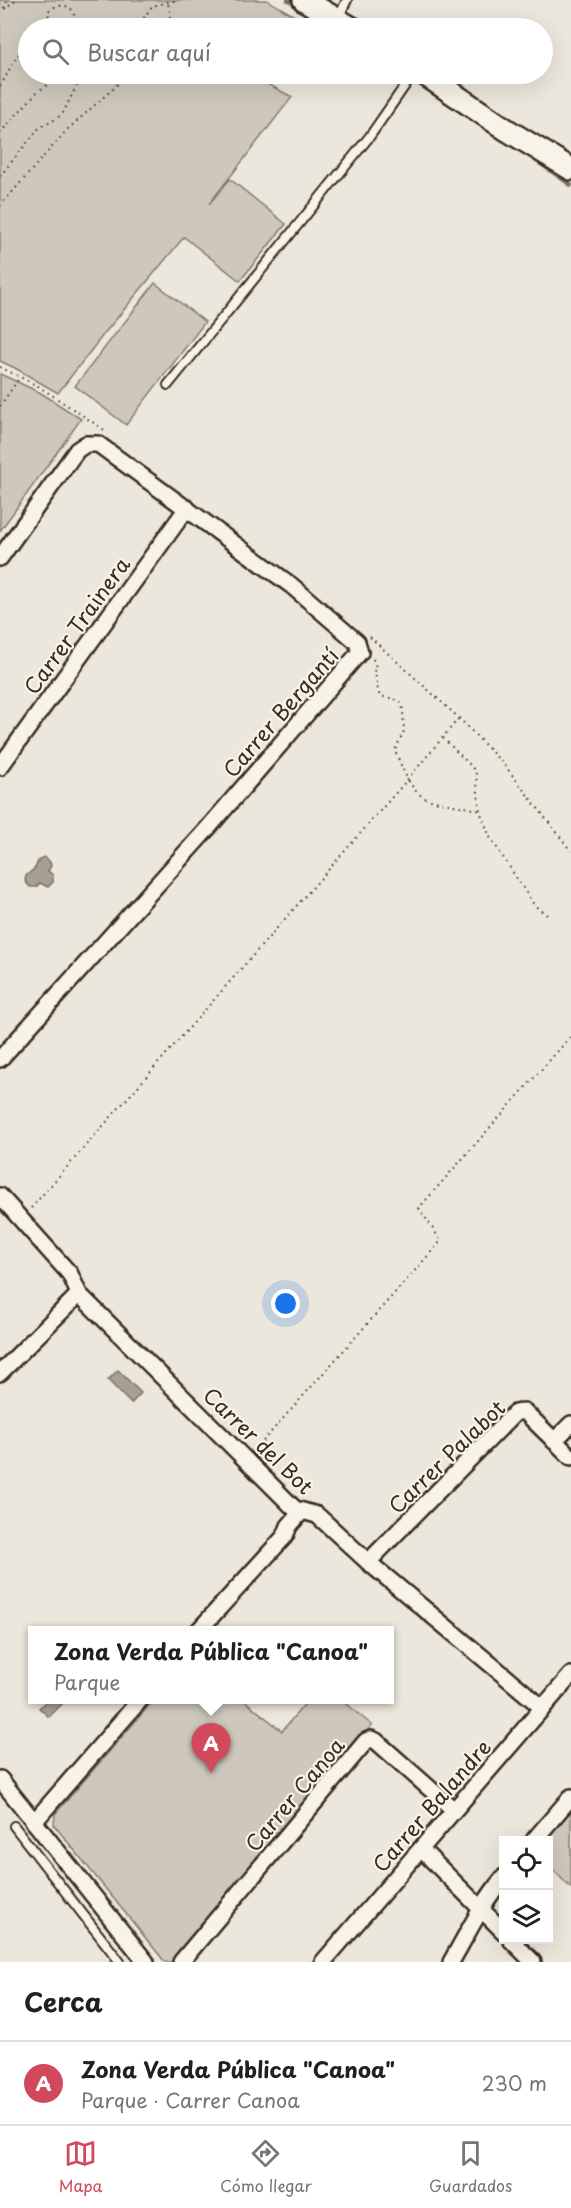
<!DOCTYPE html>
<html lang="es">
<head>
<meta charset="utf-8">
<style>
  :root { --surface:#fff; --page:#f2f2f2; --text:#202124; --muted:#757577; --line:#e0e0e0; --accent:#d1495b }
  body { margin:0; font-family:"Playpen Sans",sans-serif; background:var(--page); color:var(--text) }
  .controls { position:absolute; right:18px; bottom:18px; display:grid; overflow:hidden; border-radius:0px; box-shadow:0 6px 24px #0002 }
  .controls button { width:54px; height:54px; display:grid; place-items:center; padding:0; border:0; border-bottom:2px solid var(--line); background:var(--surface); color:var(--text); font:30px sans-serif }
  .you { position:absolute; left:286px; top:1304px; width:21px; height:21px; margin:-15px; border:4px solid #fff; border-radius:50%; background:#1a73e8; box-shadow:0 0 0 9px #1a73e833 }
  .badge { display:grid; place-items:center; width:39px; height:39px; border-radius:50%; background:var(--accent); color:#fff; font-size:20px; font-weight:700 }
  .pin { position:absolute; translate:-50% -50px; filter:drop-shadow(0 2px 3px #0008) }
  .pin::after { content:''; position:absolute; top:32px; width:21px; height:18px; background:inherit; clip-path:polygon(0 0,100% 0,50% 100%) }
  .popup { position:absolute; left:28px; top:1626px; width:366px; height:78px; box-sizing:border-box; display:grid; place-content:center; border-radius:0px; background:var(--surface); filter:drop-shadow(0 2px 4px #0005); font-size:20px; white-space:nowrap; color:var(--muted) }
  .popup b { font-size:22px; color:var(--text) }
  .popup::after { content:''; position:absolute; left:50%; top:100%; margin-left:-12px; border:12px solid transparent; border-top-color:var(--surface) }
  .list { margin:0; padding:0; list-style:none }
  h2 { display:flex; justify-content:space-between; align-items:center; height:78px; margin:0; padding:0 24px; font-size:26px }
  h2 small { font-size:20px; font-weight:400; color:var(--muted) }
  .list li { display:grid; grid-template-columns:39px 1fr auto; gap:18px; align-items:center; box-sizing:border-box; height:84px; padding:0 24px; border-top:2px solid var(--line) }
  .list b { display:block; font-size:22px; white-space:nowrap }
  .list p { margin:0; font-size:20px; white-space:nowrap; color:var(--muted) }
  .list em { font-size:20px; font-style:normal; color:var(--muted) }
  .icon { flex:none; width:33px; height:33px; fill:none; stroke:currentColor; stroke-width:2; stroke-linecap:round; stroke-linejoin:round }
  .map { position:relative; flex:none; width:571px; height:1962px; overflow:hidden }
  .search { position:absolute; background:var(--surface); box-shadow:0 6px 24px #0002; left:18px; right:18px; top:18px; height:66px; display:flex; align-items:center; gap:15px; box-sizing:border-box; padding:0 21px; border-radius:33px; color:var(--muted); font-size:22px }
  .sheet { height:162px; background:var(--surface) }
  nav { display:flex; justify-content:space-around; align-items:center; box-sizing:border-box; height:84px; border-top:2px solid var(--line); background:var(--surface); font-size:16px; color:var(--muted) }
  nav a { display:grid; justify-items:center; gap:3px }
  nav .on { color:var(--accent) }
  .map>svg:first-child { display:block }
</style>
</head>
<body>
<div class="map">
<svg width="571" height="1962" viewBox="0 0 571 1962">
  <rect width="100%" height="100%" fill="#ece7dc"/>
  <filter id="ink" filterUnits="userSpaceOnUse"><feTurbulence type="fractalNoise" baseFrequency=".0167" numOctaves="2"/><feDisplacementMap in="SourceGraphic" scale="12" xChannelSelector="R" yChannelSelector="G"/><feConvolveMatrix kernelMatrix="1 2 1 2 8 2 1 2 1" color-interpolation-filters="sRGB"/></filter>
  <g filter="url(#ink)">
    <g fill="#cec8bc" stroke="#84796d" stroke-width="1.5">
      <polygon points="0,0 267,0 298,18 289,28 28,28 28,74 249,74 292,97 209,204 230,179 286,224 240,281 184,237 103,335 58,393 15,368 0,361"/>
      <polygon points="155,283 205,322 126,425 75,386"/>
      <polygon points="0,374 41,393 81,419 0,531"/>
      <polygon points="154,1700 244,1700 282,1731 308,1700 341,1700 372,1725 173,1962 165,1962 54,1825 55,1814"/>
      <polygon points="571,1810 571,1888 549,1866 548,1840 546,1840"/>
    </g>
    <g fill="#a89f93" stroke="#7c7064" stroke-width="1.5">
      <polygon points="44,857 50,862 51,866 48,871 53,875 53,882 48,887 40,883 36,887 30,887 25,881 26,876 35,868 39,859"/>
      <polygon points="118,1370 141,1393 131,1404 108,1380"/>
      <polygon points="47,1700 66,1700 49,1717 39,1708"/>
    </g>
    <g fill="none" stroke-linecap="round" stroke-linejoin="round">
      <g stroke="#7c7064" stroke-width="4.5">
        <polyline points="288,0 298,5"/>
        <polyline points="534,159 571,185"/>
      </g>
      <g stroke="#3b2a1e" stroke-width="12">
        <g id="service">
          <polyline points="338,18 347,0"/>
          <polyline points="168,385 370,136 413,74"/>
          <polyline points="14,1826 120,1962"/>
        </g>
      </g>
      <g stroke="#3b2a1e" stroke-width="20">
        <g id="minor">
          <polyline points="0,558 77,450 86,444 98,444 292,586 357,642 360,652 208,828 0,1059"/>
          <polyline points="0,767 187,508"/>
          <polyline points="0,1196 70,1274 79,1294 295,1509 317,1515 368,1562 543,1708"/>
          <polyline points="0,1373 79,1294"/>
          <polyline points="554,1441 571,1424"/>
          <polyline points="368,1562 515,1413 524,1411 571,1457"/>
          <polyline points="199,1630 285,1536 289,1526 302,1511"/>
          <polyline points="0,1779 146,1962"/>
          <polyline points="34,1822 140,1700"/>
          <polyline points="534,1840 571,1797"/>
          <polyline points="421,1849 504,1932"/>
          <polyline points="511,1940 533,1962"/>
          <polyline points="181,1962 366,1741 371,1739 376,1741 454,1810"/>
          <polyline points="323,1962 571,1675"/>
          <path d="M451 1962C468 1933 482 1903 504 1877"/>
        </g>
      </g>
      <g stroke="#3b2a1e" stroke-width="26">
        <g id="secondary">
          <polyline points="304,0 352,28"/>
          <polyline points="424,74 507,130 571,169"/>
        </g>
      </g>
      <g stroke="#3b2a1e" stroke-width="2" stroke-dasharray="1.5 4.5" stroke-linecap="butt">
        <polyline points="4,8 7,0"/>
        <polyline points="0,13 15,0"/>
        <path d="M50 28 48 11C61 0 82 6 71 28"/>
        <polyline points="137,28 152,6 178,0"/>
        <polyline points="164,28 171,15 167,0"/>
        <path d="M0 86C10 72 12 56 28 47"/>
        <polyline points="0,133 38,91 65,74"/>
        <polyline points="0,176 40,127 56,119 63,113 77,85 93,74"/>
        <polyline points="0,206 66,131 116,86 125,74"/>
        <polyline points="0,367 38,386 106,431"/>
        <polyline points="0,406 20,377"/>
        <polyline points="370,637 459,718 506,767 571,851"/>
        <path d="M373 659 376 667 374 672C378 680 376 688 380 696L395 699 401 703 403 709 404 731 395 750C401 765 409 790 425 798 439 804 463 805 480 811"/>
        <polyline points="443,738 472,767 476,774 480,811 490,837 534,905 547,915"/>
        <polyline points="31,1208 408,779 459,718"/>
        <polyline points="255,1450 441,1241 419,1208 571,1036"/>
      </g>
      <use href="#service" stroke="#f7f3e8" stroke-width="8"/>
      <use href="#minor" stroke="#f7f3e8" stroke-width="15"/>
      <use href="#secondary" stroke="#f7f3e8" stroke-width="21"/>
    </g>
  </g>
  <g text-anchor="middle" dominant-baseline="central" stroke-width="4.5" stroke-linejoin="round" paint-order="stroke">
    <g font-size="21" fill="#3b2a1e" stroke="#f7f3e8">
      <text transform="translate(76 625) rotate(-54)">Carrer Trainera</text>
      <text transform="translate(280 712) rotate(-49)">Carrer Bergantí</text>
      <text transform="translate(259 1440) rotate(44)">Carrer del Bot</text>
      <text transform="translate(446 1456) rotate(-44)">Carrer Palabot</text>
      <text transform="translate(294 1794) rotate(-50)">Carrer Canoa</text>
      <text transform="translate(431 1805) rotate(-49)">Carrer Balandre</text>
    </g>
  </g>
</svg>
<div class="controls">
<button><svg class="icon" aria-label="locate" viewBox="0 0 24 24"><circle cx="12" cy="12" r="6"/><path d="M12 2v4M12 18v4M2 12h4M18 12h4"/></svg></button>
<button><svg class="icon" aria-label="layers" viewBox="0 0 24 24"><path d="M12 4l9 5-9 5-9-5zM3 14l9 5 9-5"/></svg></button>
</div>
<div class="you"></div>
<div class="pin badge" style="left:211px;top:1773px">A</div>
<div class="popup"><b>Zona Verda Pública &quot;Canoa&quot;</b>Parque</div>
<div class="search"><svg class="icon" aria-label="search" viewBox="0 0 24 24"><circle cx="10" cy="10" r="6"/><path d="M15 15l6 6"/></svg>Buscar aquí</div>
</div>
<section class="sheet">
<h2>Cerca<small></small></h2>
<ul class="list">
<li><span class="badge">A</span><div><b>Zona Verda Pública &quot;Canoa&quot;</b><p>Parque · Carrer Canoa</p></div><em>230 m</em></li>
</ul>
</section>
<nav>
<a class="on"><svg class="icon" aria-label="map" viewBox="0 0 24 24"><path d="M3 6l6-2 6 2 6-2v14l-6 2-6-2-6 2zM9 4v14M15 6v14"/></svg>Mapa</a>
<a><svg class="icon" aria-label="directions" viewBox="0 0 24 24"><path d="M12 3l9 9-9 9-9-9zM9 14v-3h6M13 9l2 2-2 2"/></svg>Cómo llegar</a>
<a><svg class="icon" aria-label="saved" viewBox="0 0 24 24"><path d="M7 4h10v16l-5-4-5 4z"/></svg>Guardados</a>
</nav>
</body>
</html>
